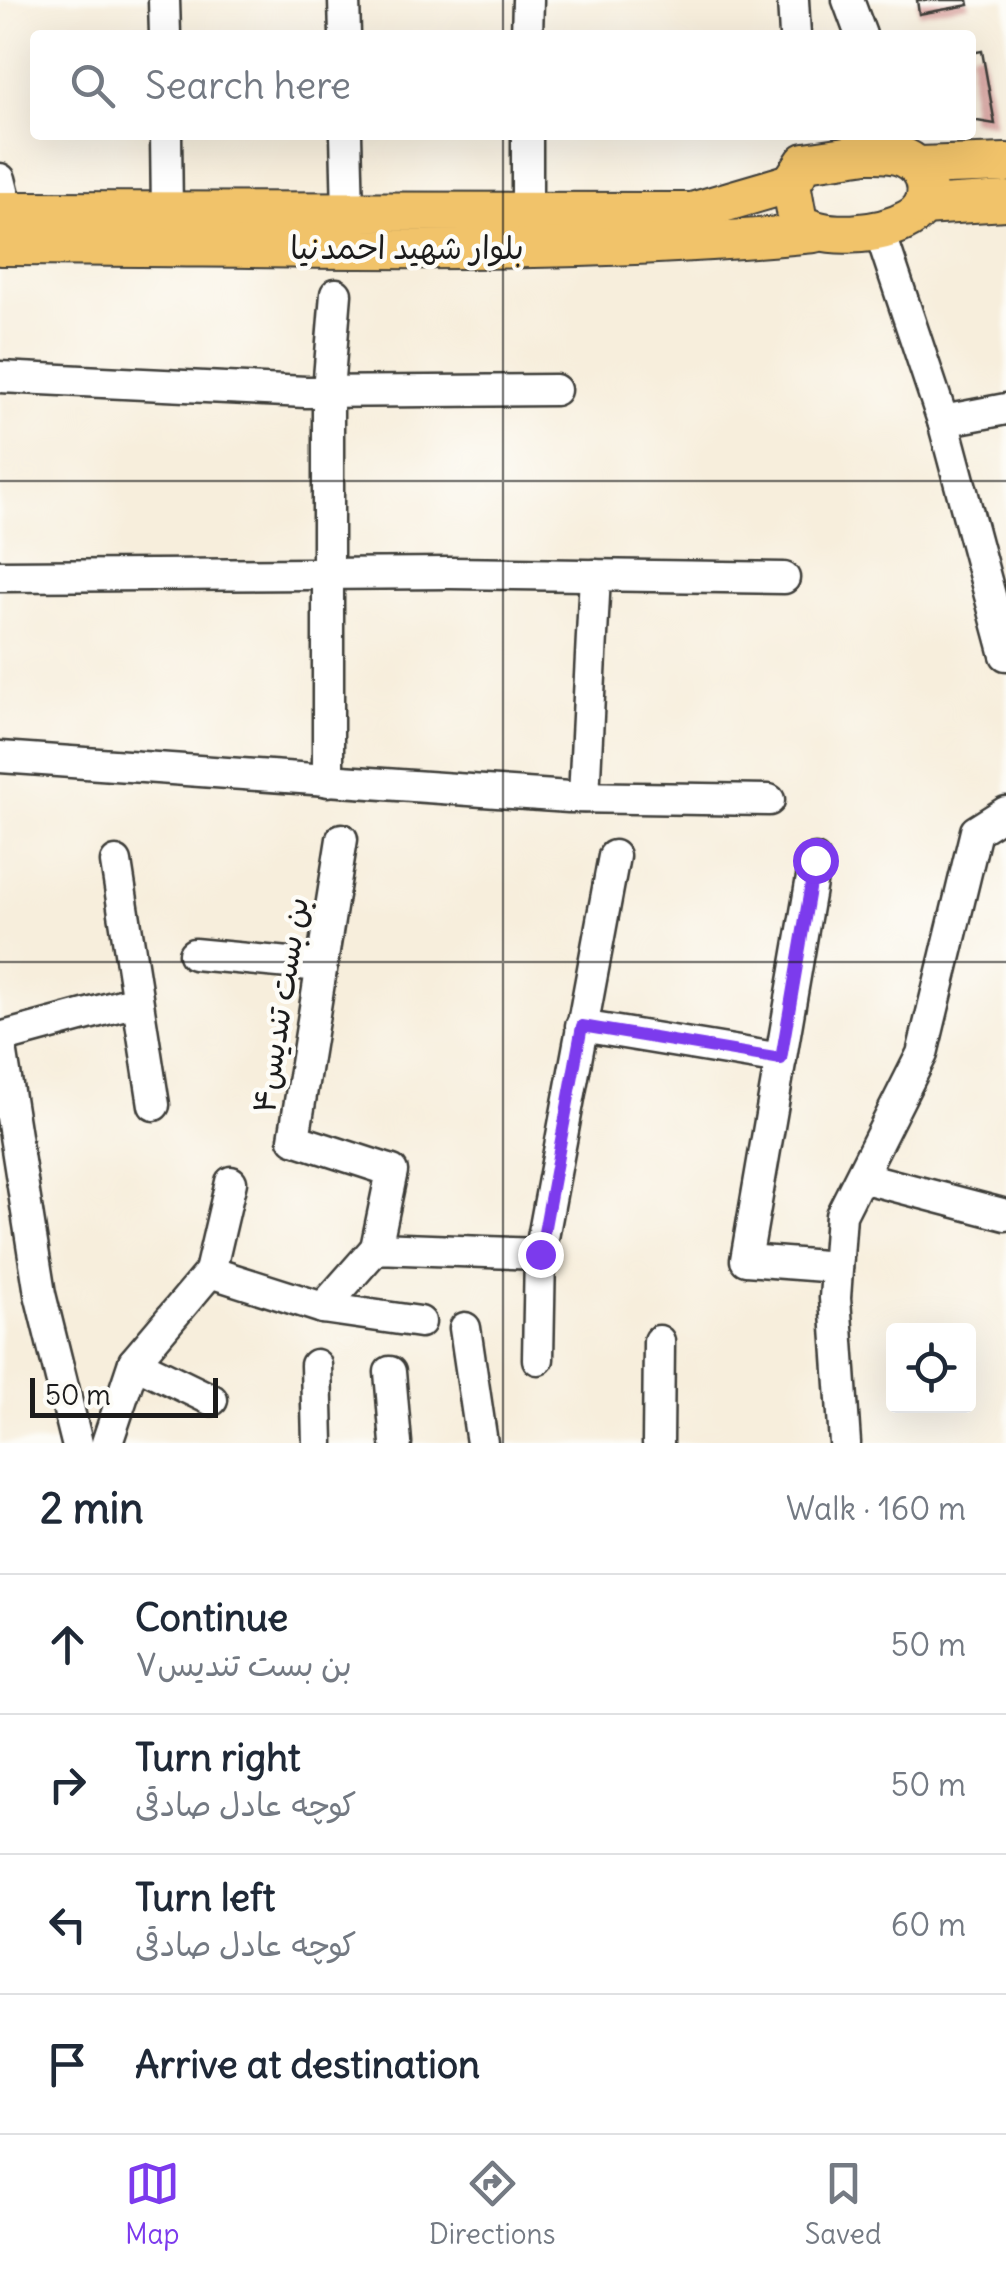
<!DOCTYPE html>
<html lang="en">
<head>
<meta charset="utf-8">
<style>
  :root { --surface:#fff; --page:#f2f2f3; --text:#1f2937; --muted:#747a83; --line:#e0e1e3; --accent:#7c3aed }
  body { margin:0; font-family:Delius,"Playpen Sans Arabic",sans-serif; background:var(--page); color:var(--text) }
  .controls { position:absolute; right:30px; bottom:30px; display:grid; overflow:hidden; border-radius:10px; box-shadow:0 10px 40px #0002 }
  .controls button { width:90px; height:90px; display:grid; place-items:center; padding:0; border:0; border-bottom:2px solid var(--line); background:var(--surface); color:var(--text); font:50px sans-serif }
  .scale { position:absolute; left:30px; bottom:25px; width:188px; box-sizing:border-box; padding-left:10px; border:5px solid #1c1c1c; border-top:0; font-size:28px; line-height:35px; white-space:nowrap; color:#1c1c1c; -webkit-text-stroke:8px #fdfcf7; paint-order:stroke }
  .stop { position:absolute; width:30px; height:30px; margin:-22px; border:8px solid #7c3aed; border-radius:50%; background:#fff }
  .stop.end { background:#7c3aed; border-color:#fff; box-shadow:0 2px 10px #0008 }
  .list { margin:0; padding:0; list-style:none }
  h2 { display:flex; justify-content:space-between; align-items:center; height:130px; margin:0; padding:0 40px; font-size:42px }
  h2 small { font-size:32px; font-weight:400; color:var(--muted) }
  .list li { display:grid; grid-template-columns:65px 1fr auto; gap:30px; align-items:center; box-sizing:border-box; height:140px; padding:0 40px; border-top:2px solid var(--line) }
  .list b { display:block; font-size:38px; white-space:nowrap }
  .list p { margin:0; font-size:32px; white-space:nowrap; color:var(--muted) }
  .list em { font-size:32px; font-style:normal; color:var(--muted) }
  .icon { flex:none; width:55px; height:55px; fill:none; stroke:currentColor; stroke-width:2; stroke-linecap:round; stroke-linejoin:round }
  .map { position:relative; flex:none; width:1006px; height:1443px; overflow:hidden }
  .search { position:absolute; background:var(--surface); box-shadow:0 10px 40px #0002; left:30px; right:30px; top:30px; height:110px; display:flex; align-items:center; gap:25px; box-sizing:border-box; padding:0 35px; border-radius:10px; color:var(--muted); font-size:38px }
  .sheet { height:690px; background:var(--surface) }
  nav { display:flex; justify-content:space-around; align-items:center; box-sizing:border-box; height:140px; border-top:2px solid var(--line); background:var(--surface); font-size:28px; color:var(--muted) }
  nav a { display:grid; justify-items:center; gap:5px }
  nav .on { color:var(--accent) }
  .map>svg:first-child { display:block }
</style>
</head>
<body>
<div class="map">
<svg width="1006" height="1443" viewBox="0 0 1006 1443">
  <rect width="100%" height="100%" fill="#fdfcf7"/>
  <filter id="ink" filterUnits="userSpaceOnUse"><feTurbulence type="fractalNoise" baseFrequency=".01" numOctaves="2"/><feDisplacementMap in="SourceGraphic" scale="20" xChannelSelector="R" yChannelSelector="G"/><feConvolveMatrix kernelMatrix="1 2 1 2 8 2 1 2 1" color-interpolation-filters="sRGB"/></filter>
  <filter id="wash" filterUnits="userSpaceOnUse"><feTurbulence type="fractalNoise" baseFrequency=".0048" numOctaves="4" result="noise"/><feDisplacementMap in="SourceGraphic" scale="40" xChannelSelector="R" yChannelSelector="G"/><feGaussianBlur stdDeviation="2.25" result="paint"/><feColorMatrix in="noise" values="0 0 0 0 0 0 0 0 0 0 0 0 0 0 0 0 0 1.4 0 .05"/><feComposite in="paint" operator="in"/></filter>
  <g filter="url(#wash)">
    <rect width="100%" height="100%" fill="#f7eedc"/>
    <g id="blocks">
      <g fill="#d69c99">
        <polygon points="917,0 968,0 969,5 919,14"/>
        <polygon points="982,51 995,124 971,120 971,53"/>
      </g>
    </g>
  </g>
  <g filter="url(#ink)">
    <use href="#blocks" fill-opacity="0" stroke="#3d3c39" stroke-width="2.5"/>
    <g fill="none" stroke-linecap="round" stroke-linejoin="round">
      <g stroke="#3d3c39" stroke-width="35">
        <g id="minor">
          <polyline points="164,0 165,35"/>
          <polyline points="344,0 345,35"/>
          <polyline points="793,0 795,35"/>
          <polyline points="848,0 861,35"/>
          <polyline points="527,35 528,0"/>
          <polyline points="166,135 167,212"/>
          <polyline points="346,135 348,213"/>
          <polyline points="0,179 8,211"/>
          <polyline points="527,214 527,135"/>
          <polyline points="879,229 943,421 1006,655"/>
          <polyline points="0,377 306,392 555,390"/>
          <polyline points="943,421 1006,409"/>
          <polyline points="0,576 451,573 784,578"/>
          <polyline points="0,757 569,797 769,800"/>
          <polyline points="328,781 328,390 336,294"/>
          <polyline points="584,797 595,575"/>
          <polyline points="342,839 294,1139 392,1171 376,1248"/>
          <polyline points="815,860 746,1260 837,1267"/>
          <polyline points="116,862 154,1105"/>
          <polyline points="194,954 321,966"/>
          <polyline points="581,1026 781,1059"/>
          <polyline points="0,1038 136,1001"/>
          <polyline points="0,1041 40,1294 77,1443"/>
          <polyline points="861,1177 1006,1215"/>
          <polyline points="210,1272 231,1182"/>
          <polyline points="323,1308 420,1322"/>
          <polyline points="465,1328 482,1443"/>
          <polyline points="538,1359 540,1254"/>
          <polyline points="134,1362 212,1400"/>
          <polyline points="316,1365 318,1443"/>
          <polyline points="390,1372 396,1443"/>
          <polyline points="107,1443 134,1362 210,1272 323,1308 376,1248 540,1254 614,856"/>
          <polyline points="658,1443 659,1341"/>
          <polyline points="845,1443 835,1298 841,1215 922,1054 976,831 1006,812"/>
        </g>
      </g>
      <g stroke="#3d3c39" stroke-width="42">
        <g id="major">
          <path d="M867 153C880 153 893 152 905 158 931 170 935 204 909 219 880 236 824 240 798 222L791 183 805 162Z"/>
          <polyline points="919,166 1006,163"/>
          <polyline points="923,206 1006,201"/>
          <polyline points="0,211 692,212 791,183"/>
          <path d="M0 246C271 246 544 259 814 233"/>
        </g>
      </g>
      <use href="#minor" stroke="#fff" stroke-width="30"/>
      <use href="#major" stroke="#f1c36a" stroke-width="38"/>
    </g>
  </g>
  <g fill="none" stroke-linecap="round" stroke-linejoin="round" filter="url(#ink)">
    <polyline stroke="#7c3aed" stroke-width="12" points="540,1254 582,1026 781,1059 815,860"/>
  </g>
  <path fill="none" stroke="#1c1c1c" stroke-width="2.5" stroke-opacity="0.55" d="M503 0V35M503 135V1443M0 481H1006M0 962H1006"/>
  <g text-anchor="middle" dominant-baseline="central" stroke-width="9" stroke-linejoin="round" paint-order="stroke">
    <g font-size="32" fill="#1c1c1c" stroke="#fdfcf7">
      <text x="407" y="247">بلوار شهید احمدنیا</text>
      <text transform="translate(280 1005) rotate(-81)">بن بست تندیس۴</text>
    </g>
  </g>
</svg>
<div class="controls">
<button><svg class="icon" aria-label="locate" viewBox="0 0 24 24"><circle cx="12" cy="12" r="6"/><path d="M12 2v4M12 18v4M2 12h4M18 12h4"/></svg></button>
</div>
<div class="scale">50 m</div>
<div class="stop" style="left:815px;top:860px"></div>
<div class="stop end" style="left:540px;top:1254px"></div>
<div class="search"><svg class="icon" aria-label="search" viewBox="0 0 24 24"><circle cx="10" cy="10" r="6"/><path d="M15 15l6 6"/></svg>Search here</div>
</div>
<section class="sheet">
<h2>2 min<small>Walk · 160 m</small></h2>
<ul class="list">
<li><svg class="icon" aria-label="ahead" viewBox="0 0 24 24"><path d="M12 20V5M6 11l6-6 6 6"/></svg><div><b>Continue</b><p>بن بست تندیس۷</p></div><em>50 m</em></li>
<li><svg class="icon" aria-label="right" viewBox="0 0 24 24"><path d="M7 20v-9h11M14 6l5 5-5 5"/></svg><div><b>Turn right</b><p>کوچه عادل صادقی</p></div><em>50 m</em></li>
<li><svg class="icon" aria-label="left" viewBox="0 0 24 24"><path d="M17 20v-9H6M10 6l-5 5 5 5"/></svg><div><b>Turn left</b><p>کوچه عادل صادقی</p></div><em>60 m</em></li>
<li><svg class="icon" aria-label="arrive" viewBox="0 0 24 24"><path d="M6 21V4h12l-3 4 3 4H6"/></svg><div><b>Arrive at destination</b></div></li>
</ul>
</section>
<nav>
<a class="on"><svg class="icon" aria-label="map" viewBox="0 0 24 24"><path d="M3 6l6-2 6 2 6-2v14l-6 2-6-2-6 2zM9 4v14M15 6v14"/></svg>Map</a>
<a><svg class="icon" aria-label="directions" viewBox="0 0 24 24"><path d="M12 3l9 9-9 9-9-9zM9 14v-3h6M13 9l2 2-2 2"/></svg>Directions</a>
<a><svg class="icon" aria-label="saved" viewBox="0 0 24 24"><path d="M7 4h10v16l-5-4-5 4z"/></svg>Saved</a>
</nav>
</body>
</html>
